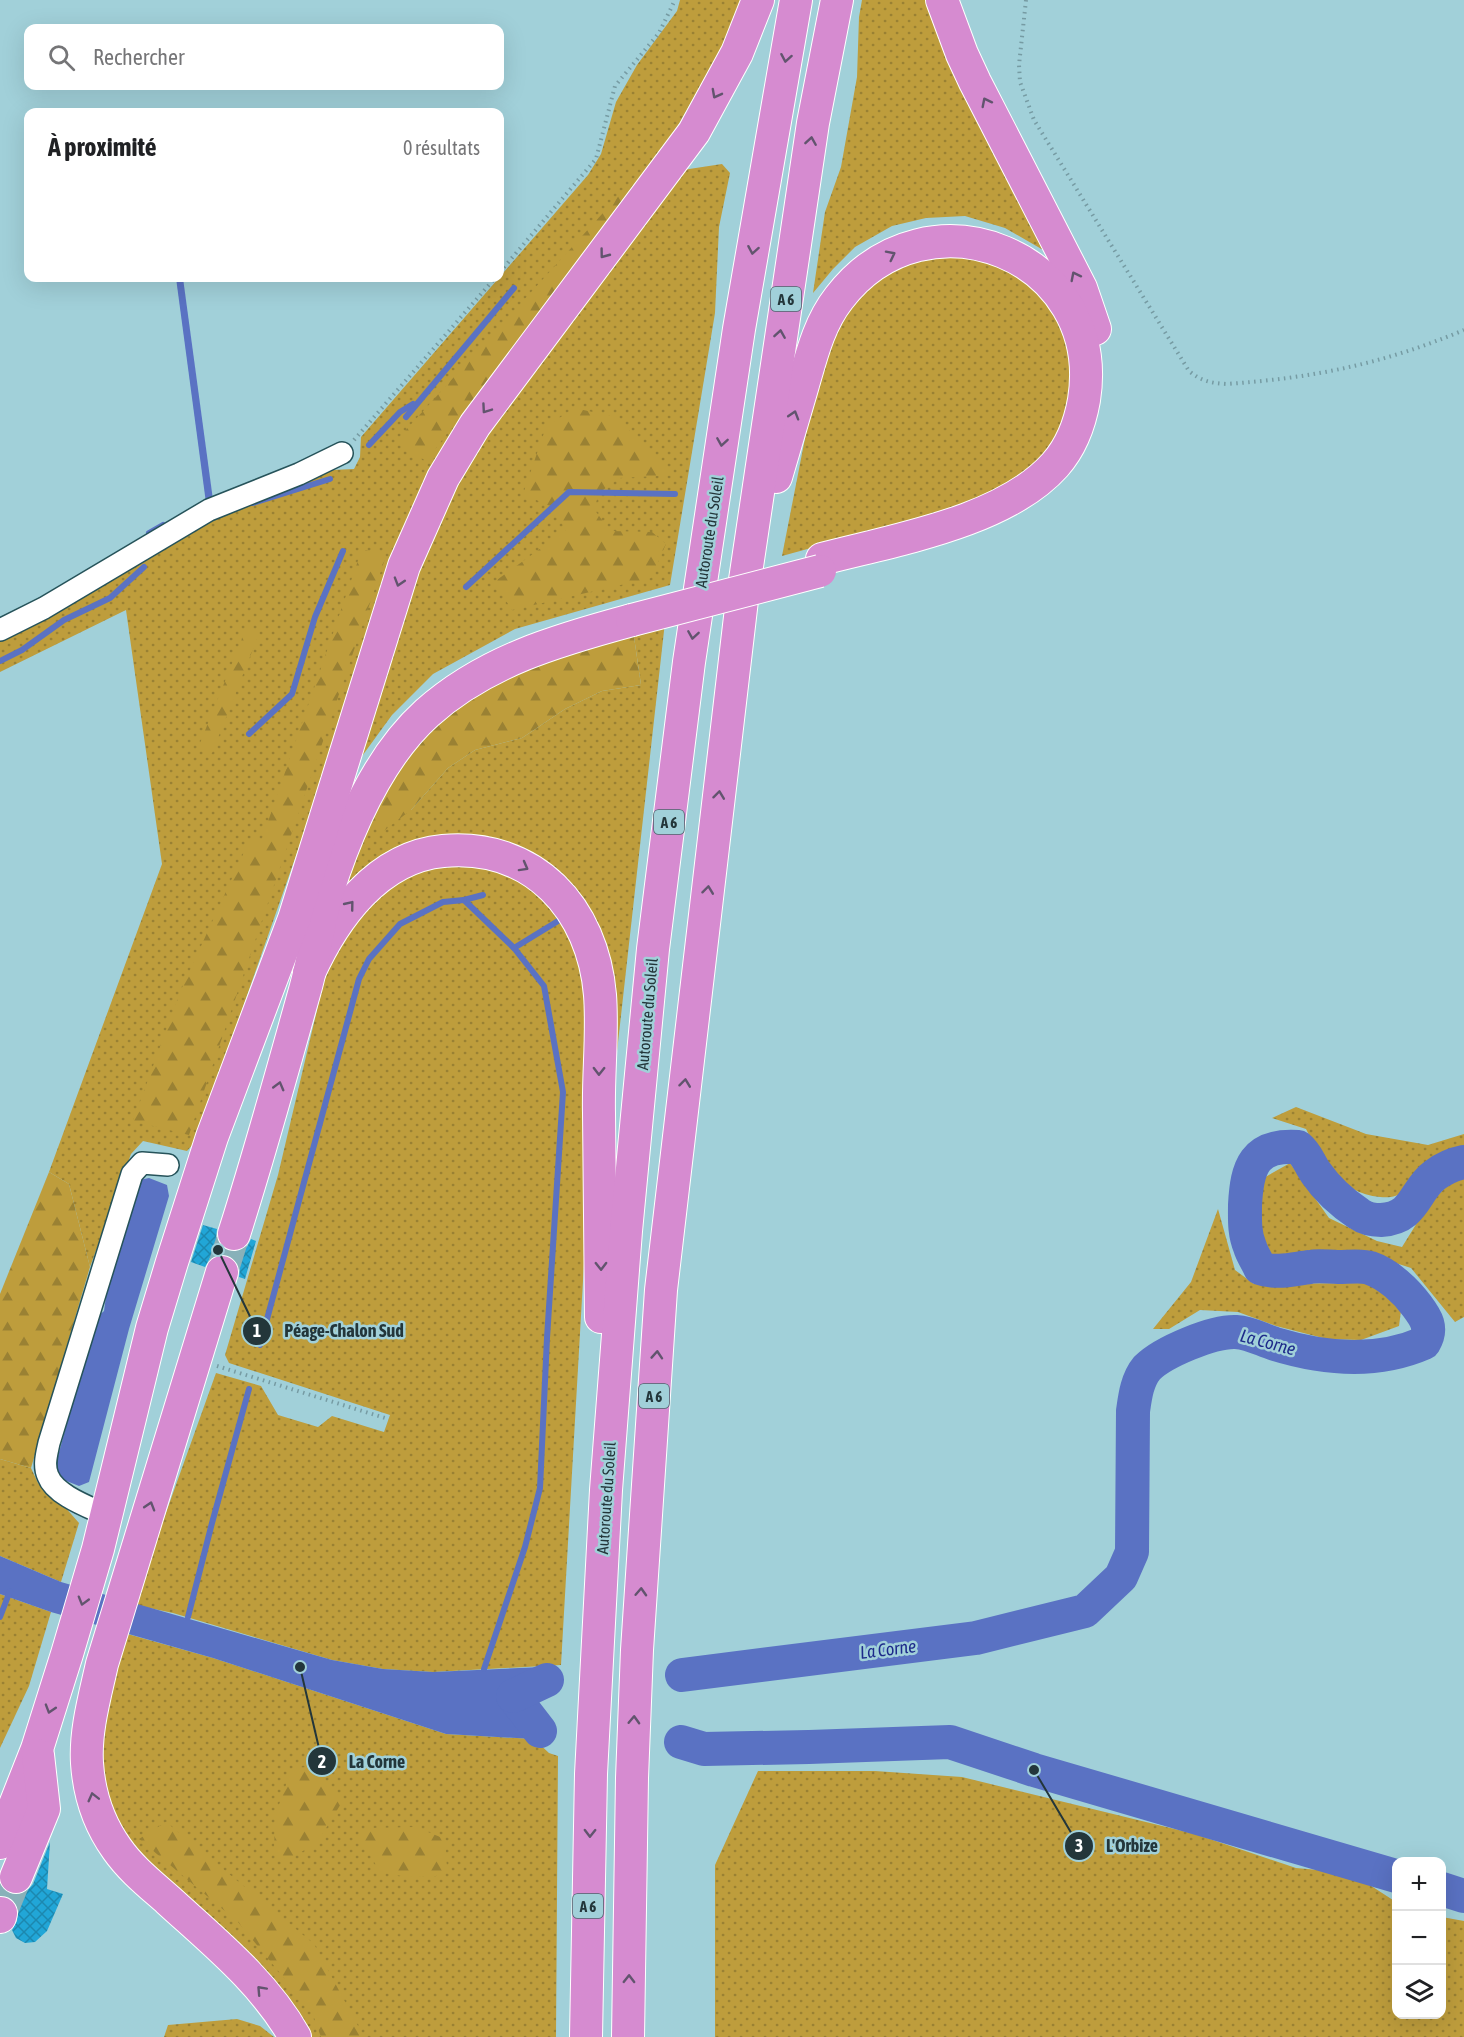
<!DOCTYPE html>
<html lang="fr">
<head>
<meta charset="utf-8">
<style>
  :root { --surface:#fff; --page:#f2f2f2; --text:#202124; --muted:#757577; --line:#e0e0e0 }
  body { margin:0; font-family:"Asap Condensed",sans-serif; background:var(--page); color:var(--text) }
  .controls { position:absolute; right:18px; bottom:18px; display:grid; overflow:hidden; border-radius:12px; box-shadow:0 6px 24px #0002 }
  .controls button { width:54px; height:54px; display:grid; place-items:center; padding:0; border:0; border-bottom:2px solid var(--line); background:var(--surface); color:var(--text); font:30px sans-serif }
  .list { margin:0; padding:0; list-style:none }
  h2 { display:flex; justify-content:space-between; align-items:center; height:78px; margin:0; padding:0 24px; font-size:26px }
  h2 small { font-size:20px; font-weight:400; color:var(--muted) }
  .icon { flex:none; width:33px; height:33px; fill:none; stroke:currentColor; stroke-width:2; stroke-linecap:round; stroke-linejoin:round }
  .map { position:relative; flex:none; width:1464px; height:2037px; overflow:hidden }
  .search { position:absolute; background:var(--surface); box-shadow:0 6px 24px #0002; left:24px; top:24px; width:480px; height:66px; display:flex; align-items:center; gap:15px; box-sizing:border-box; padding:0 21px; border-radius:12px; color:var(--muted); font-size:22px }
  .panel { position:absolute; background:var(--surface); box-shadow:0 6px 24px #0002; left:24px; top:108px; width:480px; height:174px; border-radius:12px }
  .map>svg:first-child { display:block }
</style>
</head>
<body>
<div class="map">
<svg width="1464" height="2037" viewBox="0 0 1464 2037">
  <defs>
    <pattern id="grass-dots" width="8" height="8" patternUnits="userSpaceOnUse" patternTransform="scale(1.5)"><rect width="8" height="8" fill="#be9d3c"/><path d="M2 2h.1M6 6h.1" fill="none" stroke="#9a8133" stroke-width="1.8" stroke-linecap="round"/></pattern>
    <pattern id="forest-firs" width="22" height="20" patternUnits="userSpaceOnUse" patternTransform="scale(1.5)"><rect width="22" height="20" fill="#be9d3c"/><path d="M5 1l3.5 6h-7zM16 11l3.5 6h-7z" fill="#9a8133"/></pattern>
    <pattern id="building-cross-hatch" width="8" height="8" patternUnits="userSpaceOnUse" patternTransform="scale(1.5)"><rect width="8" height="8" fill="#21a6d7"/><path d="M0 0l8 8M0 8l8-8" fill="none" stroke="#1c88af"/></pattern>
  </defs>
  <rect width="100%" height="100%" fill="#a1d0d9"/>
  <g fill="url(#grass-dots)">
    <polygon points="680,0 748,0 670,140 399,547 298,850 196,1141 187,1151 143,1141 131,1154 90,1267 69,1184 49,1172 162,864 126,610 0,672 0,635 231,504 332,470 354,469 360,457 361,437 588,175 601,154 616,102 637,65 677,11"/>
    <polygon points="862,0 934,0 1057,258 1005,228 965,216 926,218 892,226 855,247 833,269 813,293 825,212 841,167 857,77 859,17"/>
    <polygon points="722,164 730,173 719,227 715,313 670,585 515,629 433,674 392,715 357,763 417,554 447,489 676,171"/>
    <polygon points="921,255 997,260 1036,285 1062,319 1074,381 1064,424 1051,451 1020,480 971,504 782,556 817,377 826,345 865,285"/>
    <polygon points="665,622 612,1096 600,942 583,897 540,862 468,839 341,898 370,810 411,810 448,768 475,750 522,738 565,709 602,691 641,685 633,630"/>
    <polygon points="421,864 496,868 542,894 567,922 585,964 587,1211 561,1665 433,1672 383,1669 332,1660 173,1613 135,1605 148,1563 216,1373 261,1386 278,1415 318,1427 332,1416 384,1432 390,1415 229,1363 225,1355 278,1175 330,955 350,919"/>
    <path d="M1296 1107 1366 1134 1428 1145 1464 1134V1150C1446 1155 1429 1161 1416 1175 1412 1180 1410 1186 1405 1190 1398 1197 1389 1198 1380 1197 1339 1193 1323 1162 1306 1129L1272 1118Z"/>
    <polygon points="1290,1163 1329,1218 1377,1241 1402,1247 1425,1210 1457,1174 1464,1173 1464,1317 1455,1322 1411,1268 1365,1253 1272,1255 1256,1224 1260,1180"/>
    <polygon points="1218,1209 1235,1270 1254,1284 1365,1283 1385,1292 1401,1311 1399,1326 1361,1340 1327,1339 1276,1326 1238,1312 1200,1310 1169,1329 1153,1329 1191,1282"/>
    <polygon points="0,1459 31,1468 38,1483 57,1498 79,1523 61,1582 0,1556"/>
    <polygon points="0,1594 51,1612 29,1686 0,1748"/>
    <polygon points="124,1633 213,1658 446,1734 534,1739 549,1753 558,1756 556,2037 311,2037 121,1836 105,1792 96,1740"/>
    <polygon points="758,1771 875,1771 962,1777 1195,1834 1296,1868 1341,1872 1359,1878 1396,1902 1396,2014 1442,2014 1442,1917 1464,1921 1464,2037 715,2037 715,1865"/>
    <polygon points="237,2019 260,2026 274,2037 164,2037 168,2025"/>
  </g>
  <g fill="url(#forest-firs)">
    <polygon points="632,181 633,191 426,461 395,442"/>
    <polygon points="574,408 616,417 674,475 619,478 599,493 594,509 610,531 652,532 666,544 651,578 512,610 494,582 566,530 552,507 523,494 546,427"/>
    <polygon points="362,549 386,556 189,1135 133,1121 180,992 250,839 262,839"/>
    <polygon points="246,629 259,634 212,753 198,748"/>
    <polygon points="633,630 641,685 602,691 565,709 522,738 475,750 448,768 411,810 381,833 368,823 370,810 437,712 520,665"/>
    <polygon points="49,1172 69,1184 90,1267 31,1468 0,1459 0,1294"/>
    <polygon points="308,1767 342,1802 317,1843 287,1860 274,1854 275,1816 292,1768"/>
    <polygon points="166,1822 314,1944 364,2037 321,2037 312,2012 238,1922 139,1839"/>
    <polygon points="416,1827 445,1839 447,1868 436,1876 407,1877 380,1872 360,1838 371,1828"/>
  </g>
  <g fill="#5a72c3">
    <polygon points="176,278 183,278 213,500 206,503"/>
    <polygon points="149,1178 167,1185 169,1196 129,1329 89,1482 79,1486 64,1480 55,1467 96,1318 104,1311 108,1282 139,1180"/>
    <polygon points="0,1556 61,1582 332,1660 383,1669 433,1672 542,1667 534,1739 446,1734 213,1658 51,1612 0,1594"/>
  </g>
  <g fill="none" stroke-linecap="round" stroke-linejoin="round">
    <g stroke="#5a72c3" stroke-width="6">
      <polyline points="406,417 514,288"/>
      <polyline points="369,445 400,412 413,404"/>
      <polyline points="253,503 330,479"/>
      <polyline points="149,533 163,525"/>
      <polyline points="466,587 569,492 675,494"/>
      <polyline points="0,661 22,650 64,620 110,598 144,567"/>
      <polyline points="249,734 292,694 315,617 343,551"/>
      <polyline points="483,895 464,900 514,948 558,921"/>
      <polyline points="260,1345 359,979 369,959 400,924 443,902 464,900"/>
      <polyline points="0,1617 10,1591"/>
      <polyline points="188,1617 212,1523 249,1389"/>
      <polyline points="484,1669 525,1547 540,1488 547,1338 563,1092 544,986 514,948"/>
    </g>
    <g stroke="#5a72c3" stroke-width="34">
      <path d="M682 1675 976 1638 1085 1611 1121 1577 1132 1552 1133 1411C1135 1397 1137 1380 1147 1368 1163 1352 1213 1331 1236 1332 1251 1333 1262 1340 1275 1344 1324 1359 1376 1364 1424 1343 1433 1328 1426 1318 1417 1306 1406 1291 1388 1274 1370 1268 1362 1265 1348 1267 1338 1267 1329 1267 1319 1265 1310 1267 1293 1269 1276 1274 1260 1268 1257 1261 1252 1254 1250 1247 1244 1233 1245 1219 1245 1205 1247 1167 1254 1144 1298 1147 1307 1154 1310 1165 1316 1173 1327 1189 1344 1204 1359 1214 1366 1219 1373 1220 1381 1220 1416 1218 1414 1190 1435 1175 1443 1169 1454 1164 1464 1162"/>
      <polyline points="513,1696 540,1731"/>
      <polyline points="513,1696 547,1680"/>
      <polyline points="681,1742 704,1749 809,1747 950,1742 1034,1770 1396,1876"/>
      <polyline points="1442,1889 1464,1896"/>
    </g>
  </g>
  <g fill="url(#building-cross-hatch)">
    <polygon points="203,1225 217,1229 216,1237 220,1246 229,1251 238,1251 247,1247 251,1239 256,1241 245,1279 239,1277 240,1269 236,1260 227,1255 217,1255 210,1258 205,1267 191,1262"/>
    <polygon points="50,1842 47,1889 63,1894 47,1931 35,1942 25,1943 16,1938 12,1930 17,1921 18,1908 13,1900 6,1896 0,1896 0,1884 2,1888 10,1894 19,1895 27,1891 33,1884"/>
  </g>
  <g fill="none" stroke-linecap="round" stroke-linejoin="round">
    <g stroke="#88b1b9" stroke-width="32" stroke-dasharray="32 16" stroke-linecap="butt">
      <polyline points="222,1272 234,1234"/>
      <polyline points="1,1913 16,1877"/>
    </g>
    <g stroke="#26535a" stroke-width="24">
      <g id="minor">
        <polyline points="0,630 44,608 209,510 299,474 342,453"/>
        <path d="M106 1515C89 1507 55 1495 48 1476 43 1465 47 1453 49 1443L132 1174 142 1163 168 1165"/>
      </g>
    </g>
    <g stroke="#fff" stroke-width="34">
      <g id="highway">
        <polyline points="942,0 962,54 975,82 1081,288 1095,329"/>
        <path d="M776 477C784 450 792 422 800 395 810 362 817 326 839 298 927 183 1107 256 1084 400 1080 423 1071 447 1055 465 1004 522 894 540 822 559"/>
        <path d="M309 973C334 918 377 857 443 851 534 843 593 909 600 995 603 1034 598 1074 599 1113 600 1181 600 1249 601 1317"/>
        <path d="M234 1234C260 1153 282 1072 305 990 314 958 318 925 327 893 347 830 377 758 427 713 485 661 558 640 632 620"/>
        <path d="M222 1272 102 1664C95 1696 85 1730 87 1763 89 1793 99 1824 117 1849 131 1869 150 1884 168 1900 214 1942 264 1982 295 2037"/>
        <polyline points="0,1843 37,1749 67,1654 98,1549 152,1328 172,1262 212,1137 294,919 404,566 443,478 475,425 694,132 737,53 758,0"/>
        <polyline points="16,1877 44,1809 38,1755"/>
        <polyline points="0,1917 1,1913"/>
        <polyline points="586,2037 591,1774 606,1490 626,1231 653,949 689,662 739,329 796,0"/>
        <polyline points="628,2037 632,1778 637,1650 661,1290 742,600 813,123 837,0"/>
      </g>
    </g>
    <g stroke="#769ba3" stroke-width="4" stroke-dasharray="1.5 4.5" stroke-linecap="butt">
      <path d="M1026 0 1019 65 1020 82 1034 120 1189 371C1201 381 1211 383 1226 384 1313 378 1383 364 1464 330"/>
      <polyline points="500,272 596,159 615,86 659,33 675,0"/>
      <polyline points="354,440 495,278"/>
      <polyline points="217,1366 385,1418"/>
    </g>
    <use href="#minor" stroke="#fff" stroke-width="21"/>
    <use href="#highway" stroke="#d68bd0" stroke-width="32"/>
    <g stroke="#fff" stroke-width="34" stroke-linecap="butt">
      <polyline id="highway-bridge" points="632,620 820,571"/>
    </g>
    <use href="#highway-bridge" stroke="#d68bd0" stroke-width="32"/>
  </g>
  <defs><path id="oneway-chevron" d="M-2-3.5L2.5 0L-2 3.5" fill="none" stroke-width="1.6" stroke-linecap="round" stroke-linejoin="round" transform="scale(1.5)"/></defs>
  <g stroke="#62546e">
    <use href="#oneway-chevron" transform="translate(786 58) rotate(100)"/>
    <use href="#oneway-chevron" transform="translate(716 94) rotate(118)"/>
    <use href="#oneway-chevron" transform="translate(986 102) rotate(-117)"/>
    <use href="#oneway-chevron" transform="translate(811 141) rotate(-81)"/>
    <use href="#oneway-chevron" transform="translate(753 250) rotate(100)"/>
    <use href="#oneway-chevron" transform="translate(604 254) rotate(127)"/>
    <use href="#oneway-chevron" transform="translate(891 255) rotate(-27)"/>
    <use href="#oneway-chevron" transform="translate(1075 276) rotate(-117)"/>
    <use href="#oneway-chevron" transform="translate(780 334) rotate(-81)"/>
    <use href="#oneway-chevron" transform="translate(486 409) rotate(125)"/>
    <use href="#oneway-chevron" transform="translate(794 415) rotate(-73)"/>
    <use href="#oneway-chevron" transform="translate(722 442) rotate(99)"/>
    <use href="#oneway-chevron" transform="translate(399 582) rotate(107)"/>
    <use href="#oneway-chevron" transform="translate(693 635) rotate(99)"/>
    <use href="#oneway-chevron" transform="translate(719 795) rotate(-83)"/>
    <use href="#oneway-chevron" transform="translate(524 867) rotate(29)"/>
    <use href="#oneway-chevron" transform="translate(708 890) rotate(-83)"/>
    <use href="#oneway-chevron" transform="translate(350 905) rotate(-51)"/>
    <use href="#oneway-chevron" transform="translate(599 1071) rotate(91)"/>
    <use href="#oneway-chevron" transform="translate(685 1083) rotate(-83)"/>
    <use href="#oneway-chevron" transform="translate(279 1086) rotate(-75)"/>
    <use href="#oneway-chevron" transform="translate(601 1266) rotate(89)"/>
    <use href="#oneway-chevron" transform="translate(657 1355) rotate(-86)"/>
    <use href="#oneway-chevron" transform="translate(150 1506) rotate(-73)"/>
    <use href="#oneway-chevron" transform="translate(641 1592) rotate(-87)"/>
    <use href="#oneway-chevron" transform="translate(83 1601) rotate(106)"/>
    <use href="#oneway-chevron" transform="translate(50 1709) rotate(107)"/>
    <use href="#oneway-chevron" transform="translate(634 1720) rotate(-88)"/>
    <use href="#oneway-chevron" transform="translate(93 1797) rotate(-104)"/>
    <use href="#oneway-chevron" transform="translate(590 1833) rotate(91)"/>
    <use href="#oneway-chevron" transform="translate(629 1979) rotate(-89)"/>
    <use href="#oneway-chevron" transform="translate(261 1990) rotate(-133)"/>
  </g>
  <g text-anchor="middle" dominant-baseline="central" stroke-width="5" stroke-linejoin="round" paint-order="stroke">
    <g fill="#a1d0d9" stroke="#49646a" stroke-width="1.5">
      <rect x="771" y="287" width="30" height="24" rx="4.5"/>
      <rect x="654" y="810" width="30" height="24" rx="4.5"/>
      <rect x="639" y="1384" width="30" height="24" rx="4.5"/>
      <rect x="573" y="1894" width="30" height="24" rx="4.5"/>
    </g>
    <g font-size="15" font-weight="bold" fill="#23363a">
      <text x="786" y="299">A 6</text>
      <text x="669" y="822">A 6</text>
      <text x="654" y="1396">A 6</text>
      <text x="588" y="1906">A 6</text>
    </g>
    <g font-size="16" fill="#23363a" stroke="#a1d0d9">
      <text transform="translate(709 532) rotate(-81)">Autoroute du Soleil</text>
      <text transform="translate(647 1014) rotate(-85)">Autoroute du Soleil</text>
      <text transform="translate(606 1498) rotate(-86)">Autoroute du Soleil</text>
    </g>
    <g font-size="18" font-style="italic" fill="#1d2a8a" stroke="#a1d0d9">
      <text transform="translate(1268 1342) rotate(15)">La Corne</text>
      <text transform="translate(888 1649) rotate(-7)">La Corne</text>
    </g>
  </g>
  <path fill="none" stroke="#23363a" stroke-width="2" d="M218 1250L257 1331M300 1667L322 1761M1034 1770L1079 1846"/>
  <g fill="#23363a" stroke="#a1d0d9" stroke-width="2">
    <circle cx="218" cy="1250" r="6"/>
    <circle cx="300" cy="1667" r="6"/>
    <circle cx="1034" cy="1770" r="6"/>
    <circle cx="257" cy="1331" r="15"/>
    <circle cx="322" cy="1761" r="15"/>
    <circle cx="1079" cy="1846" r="15"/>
  </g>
  <g font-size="18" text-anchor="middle" font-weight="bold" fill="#fff">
    <text x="257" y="1337">1</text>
    <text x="322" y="1768">2</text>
    <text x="1079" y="1852">3</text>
  </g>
  <g font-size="18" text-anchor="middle" font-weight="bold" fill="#23363a" stroke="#a1d0d9" stroke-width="5" stroke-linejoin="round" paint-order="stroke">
    <text x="344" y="1337">Péage-Chalon Sud</text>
    <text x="377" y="1768">La Corne</text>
    <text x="1132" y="1852">L'Orbize</text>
  </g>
</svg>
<div class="controls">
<button>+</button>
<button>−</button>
<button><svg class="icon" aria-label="layers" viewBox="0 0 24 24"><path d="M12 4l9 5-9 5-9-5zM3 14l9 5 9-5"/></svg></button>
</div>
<div class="search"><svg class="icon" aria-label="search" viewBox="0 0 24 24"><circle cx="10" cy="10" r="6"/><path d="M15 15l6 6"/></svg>Rechercher</div>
<section class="panel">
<h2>À proximité<small>0 résultats</small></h2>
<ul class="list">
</ul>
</section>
</div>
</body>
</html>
